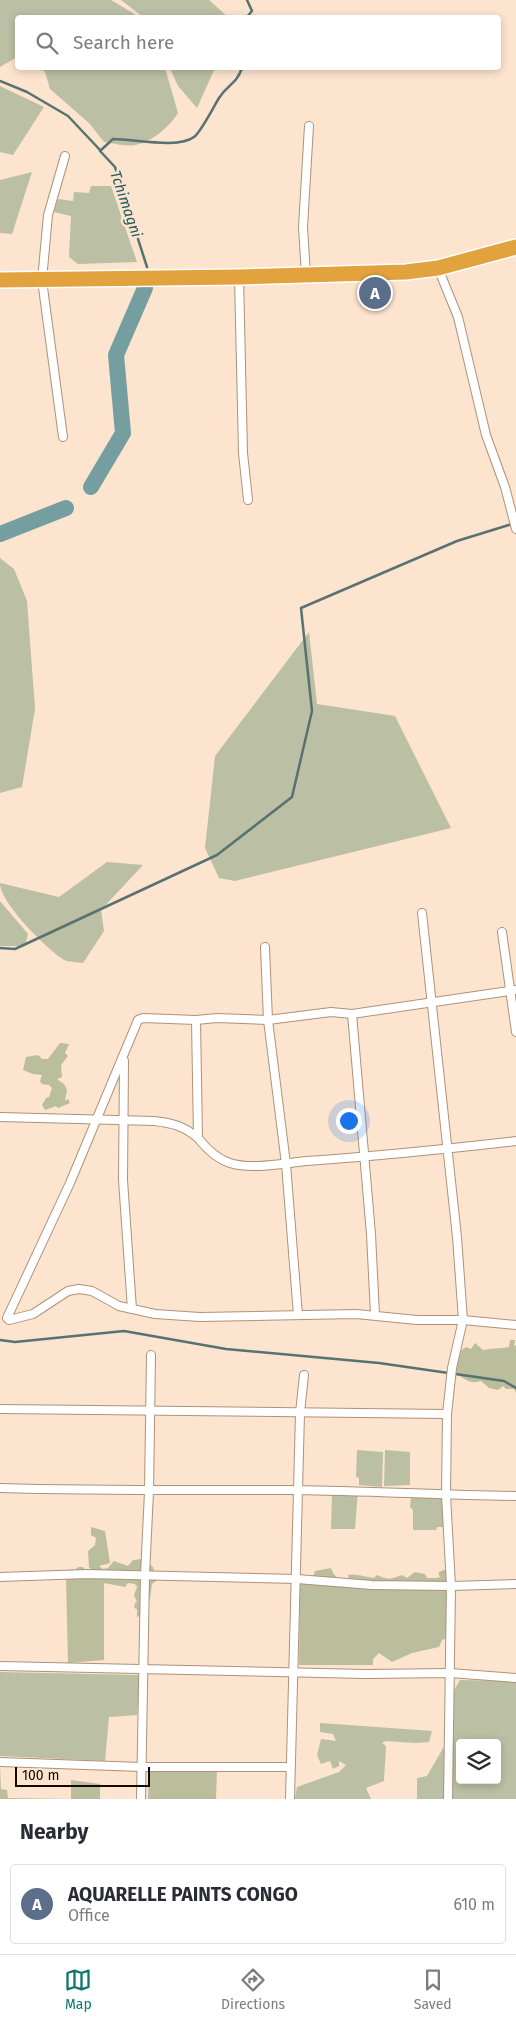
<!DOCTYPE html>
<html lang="en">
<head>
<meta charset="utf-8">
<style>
  :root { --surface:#fff; --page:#f7f7f7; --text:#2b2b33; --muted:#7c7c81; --line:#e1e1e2; --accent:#0f766e }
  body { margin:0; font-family:"Fira Sans",sans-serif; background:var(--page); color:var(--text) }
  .controls { position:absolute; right:15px; bottom:15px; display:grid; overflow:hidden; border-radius:5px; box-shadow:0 2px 8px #0003 }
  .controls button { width:45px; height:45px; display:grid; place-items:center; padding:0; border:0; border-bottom:1px solid var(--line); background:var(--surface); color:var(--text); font:25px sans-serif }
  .scale { position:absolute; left:15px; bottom:12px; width:135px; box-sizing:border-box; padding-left:5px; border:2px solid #140a03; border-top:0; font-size:14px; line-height:18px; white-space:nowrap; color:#140a03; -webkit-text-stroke:4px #fce4cf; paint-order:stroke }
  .you { position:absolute; left:348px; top:1120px; width:18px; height:18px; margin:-12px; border:4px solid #fff; border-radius:50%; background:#1a73e8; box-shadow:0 0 0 8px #1a73e833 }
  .badge { display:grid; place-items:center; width:32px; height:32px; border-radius:50%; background:var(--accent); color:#fff; font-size:16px; font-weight:700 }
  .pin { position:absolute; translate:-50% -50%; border:2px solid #fff; box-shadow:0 1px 5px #0006 }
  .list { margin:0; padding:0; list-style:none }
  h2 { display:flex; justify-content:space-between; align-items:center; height:65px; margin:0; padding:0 20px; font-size:21px }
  h2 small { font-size:16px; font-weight:400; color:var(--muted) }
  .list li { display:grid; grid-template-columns:32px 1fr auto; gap:15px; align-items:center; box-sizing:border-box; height:80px; margin:0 10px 10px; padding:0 10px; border:1px solid var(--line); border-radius:5px }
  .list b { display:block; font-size:19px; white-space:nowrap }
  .list p { margin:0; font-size:16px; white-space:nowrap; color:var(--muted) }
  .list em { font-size:16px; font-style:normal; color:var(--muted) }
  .icon { flex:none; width:28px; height:28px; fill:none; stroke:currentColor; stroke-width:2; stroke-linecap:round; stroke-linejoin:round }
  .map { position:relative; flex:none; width:516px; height:1799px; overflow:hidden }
  .search { position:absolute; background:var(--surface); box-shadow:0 2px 8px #0003; left:15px; right:15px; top:15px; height:55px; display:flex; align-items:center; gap:12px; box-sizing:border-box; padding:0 18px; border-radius:5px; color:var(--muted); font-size:19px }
  .sheet { height:155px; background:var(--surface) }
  nav { display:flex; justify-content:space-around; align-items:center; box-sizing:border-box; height:70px; border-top:1px solid var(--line); background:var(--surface); font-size:14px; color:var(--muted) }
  nav a { display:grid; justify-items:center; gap:2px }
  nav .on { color:var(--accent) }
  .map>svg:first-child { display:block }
</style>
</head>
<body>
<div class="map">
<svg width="516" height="1799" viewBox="0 0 516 1799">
  <rect width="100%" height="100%" fill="#fce4cf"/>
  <g fill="#bbbfa4" fill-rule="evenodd">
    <polygon points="0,0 111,0 133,13 137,17 18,18 17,57 0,67"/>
    <polygon points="121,0 209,0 228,17 143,17"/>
    <path d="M40 68H165L178 113C169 127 152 142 135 145 126 147 113 143 104 142L89 123 50 89 45 72Z"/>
    <polygon points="170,68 215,68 197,108 178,86"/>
    <polygon points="0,86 44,107 13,155 0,152"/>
    <polygon points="32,172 12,234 0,233 0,180"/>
    <polygon points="91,186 111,186 137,262 78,264 69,257 71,216 54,212 58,199 73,201 74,192 89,193"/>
    <polygon points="0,558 14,569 27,601 35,709 22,787 0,793"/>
    <polygon points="309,632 317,704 395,716 451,828 235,881 219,878 205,848 215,756"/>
    <path d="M107 862 143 865 101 910 104 931 83 963C78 962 69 962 64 960 47 949 0 903 0 883L59 897Z"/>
    <polygon points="0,901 28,934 25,946 0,946"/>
    <polygon points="357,1450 383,1452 382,1487 359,1485 359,1478 356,1477"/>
    <polygon points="385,1450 410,1452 410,1485 384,1486"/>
    <polygon points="329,1489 358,1491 355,1529 331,1529 332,1496 329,1495"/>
    <polygon points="413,1496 442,1497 446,1527 437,1527 436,1530 413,1530 413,1510 410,1507 411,1497"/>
    <polygon points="0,1672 140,1675 137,1715 109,1717 105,1761 0,1756"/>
    <path d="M460 1680 516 1681V1799H417V1778L427 1776 446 1743 447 1702ZM460 1743H497V1780H460Z"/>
    <polygon points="320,1723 432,1731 429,1742 415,1743 386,1741 382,1743 386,1746 384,1781 366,1788 371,1799 295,1799 297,1787 339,1772 346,1765 339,1761 339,1766 333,1769 330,1761 321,1764 317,1755 321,1739 336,1741 333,1734 320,1732"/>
  </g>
  <g fill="#babe9d">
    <polygon points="60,1043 69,1044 65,1053 68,1056 61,1065 62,1077 57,1079 64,1084 67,1090 65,1101 68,1099 70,1103 58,1108 56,1106 45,1110 42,1105 46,1098 49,1097 52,1088 49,1085 42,1084 40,1081 42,1075 33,1074 23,1070 26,1057 38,1055 42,1059 48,1059"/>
    <path d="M510 1340H515L514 1346 516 1345V1393L514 1389H506L503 1386 498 1390 489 1388 481 1381C469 1385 463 1378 454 1371L458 1354H462L459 1352 466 1347 471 1349 475 1343 483 1350C492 1348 499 1349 509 1347Z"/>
    <polygon points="91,1527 105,1531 110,1563 99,1566 103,1569 108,1568 114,1561 128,1566 133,1560 142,1559 153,1567 157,1580 152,1584 150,1599 147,1600 142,1615 137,1617 137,1609 134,1608 135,1603 137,1602 134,1595 137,1587 135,1584 128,1583 125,1587 104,1583 104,1660 68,1663 66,1578 71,1569 75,1570 78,1567 83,1567 91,1578 95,1578 93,1572 89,1567 88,1551 95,1545 96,1538 91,1535"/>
    <path d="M331 1568C335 1579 340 1580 350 1581L348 1575C360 1574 363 1577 374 1578L377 1575C387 1580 392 1579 402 1575L407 1578 415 1572 425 1574 427 1578H437L440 1577 438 1573 443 1570 448 1571 447 1638 442 1640 439 1647 412 1653 392 1662 379 1653 373 1659V1665H299L300 1583H311L315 1571Z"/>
    <polygon points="0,1766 1,1789 7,1790 8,1798 71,1799 0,1799"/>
    <polygon points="149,1769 217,1769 216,1799 148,1799"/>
    <polygon points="71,1780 100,1784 100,1799 71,1799"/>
  </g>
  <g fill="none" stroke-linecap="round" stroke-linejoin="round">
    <g stroke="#587271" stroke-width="2.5">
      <polyline points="246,18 252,11 247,0"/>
      <polyline points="0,81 27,92 68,116 100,150"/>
      <path d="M147 267 115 167 100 151 113 139C135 139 178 149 194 137 201 132 214 106 219 98 228 84 236 85 242 68"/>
      <polyline points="0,948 15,949 217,855 292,797 312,711 301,608 457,541 512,524"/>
      <polyline points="0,1340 15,1342 124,1331 226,1349 379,1363 504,1381 516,1388"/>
    </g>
    <g stroke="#759ea0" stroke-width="16">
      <polyline points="91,487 123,433 116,355 145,288"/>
      <polyline points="0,534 66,508"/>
    </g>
    <g stroke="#ae927a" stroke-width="10">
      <g id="street">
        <polyline points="438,268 458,317 486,435 505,487 516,529"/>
        <polyline points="306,275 303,227 309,126"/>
        <polyline points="239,277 243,453 248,500"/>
        <polyline points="63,437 42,280 48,215 65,156"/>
        <polyline points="422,913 457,1237 463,1320 452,1368 447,1414 446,1495 451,1586 448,1799"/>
        <polyline points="502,932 516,1032"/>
        <polyline points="265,947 268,1020 286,1164 298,1315"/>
        <polyline points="516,990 352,1014 331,1012 268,1020 217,1018 196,1020 143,1018 138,1020 70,1183 7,1318 9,1320 33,1314 68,1291 79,1289 92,1291 119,1306 155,1314 200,1317 356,1314 417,1320 463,1320 516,1325"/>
        <polyline points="352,1014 371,1234 375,1315"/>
        <path d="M196 1020 198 1138C206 1148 217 1159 230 1163 252 1170 284 1163 307 1161 377 1156 446 1149 516 1141"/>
        <polyline points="124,1061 123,1180 132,1309"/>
        <path d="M0 1117 154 1121C172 1123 184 1126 198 1138"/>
        <polyline points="0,1409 447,1414"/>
        <path d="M0 1488C99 1491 197 1490 296 1490 369 1491 443 1495 516 1496"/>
        <polyline points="0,1577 87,1574 297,1579 372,1585 451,1586 516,1584"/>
        <polyline points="0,1666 366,1674 450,1673 516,1678"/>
        <polyline points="0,1762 142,1767 290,1767"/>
        <polyline points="141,1799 145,1575 149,1492 151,1355"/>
        <polyline points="290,1799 300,1413 304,1375"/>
      </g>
    </g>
    <g stroke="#fff" stroke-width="18">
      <polyline id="highway" points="0,280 239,277 406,272 438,268 516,247"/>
    </g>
    <use href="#street" stroke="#fff" stroke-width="8"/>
    <use href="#highway" stroke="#e2a23d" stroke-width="15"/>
  </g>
  <g text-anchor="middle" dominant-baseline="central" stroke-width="5" stroke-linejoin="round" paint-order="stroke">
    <g font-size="15" font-style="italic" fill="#1f5a5d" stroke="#fce4cf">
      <text transform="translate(126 204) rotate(71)">Tchimagni</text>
    </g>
  </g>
</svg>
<div class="controls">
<button><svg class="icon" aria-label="layers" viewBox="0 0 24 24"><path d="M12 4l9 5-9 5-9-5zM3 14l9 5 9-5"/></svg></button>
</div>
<div class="scale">100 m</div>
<div class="you"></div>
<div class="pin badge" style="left:375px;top:293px;background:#5c6f8a">A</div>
<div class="search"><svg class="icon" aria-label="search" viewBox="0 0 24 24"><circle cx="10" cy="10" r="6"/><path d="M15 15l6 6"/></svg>Search here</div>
</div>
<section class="sheet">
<h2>Nearby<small></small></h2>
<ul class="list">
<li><span class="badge" style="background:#5c6f8a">A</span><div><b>AQUARELLE PAINTS CONGO</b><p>Office</p></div><em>610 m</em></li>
</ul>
</section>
<nav>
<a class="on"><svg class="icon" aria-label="map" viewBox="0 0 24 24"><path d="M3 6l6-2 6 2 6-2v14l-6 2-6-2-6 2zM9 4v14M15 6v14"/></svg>Map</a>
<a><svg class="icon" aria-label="directions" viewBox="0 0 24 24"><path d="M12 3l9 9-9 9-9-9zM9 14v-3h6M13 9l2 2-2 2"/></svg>Directions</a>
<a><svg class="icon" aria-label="saved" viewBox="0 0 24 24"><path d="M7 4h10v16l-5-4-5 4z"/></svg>Saved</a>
</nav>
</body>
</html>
